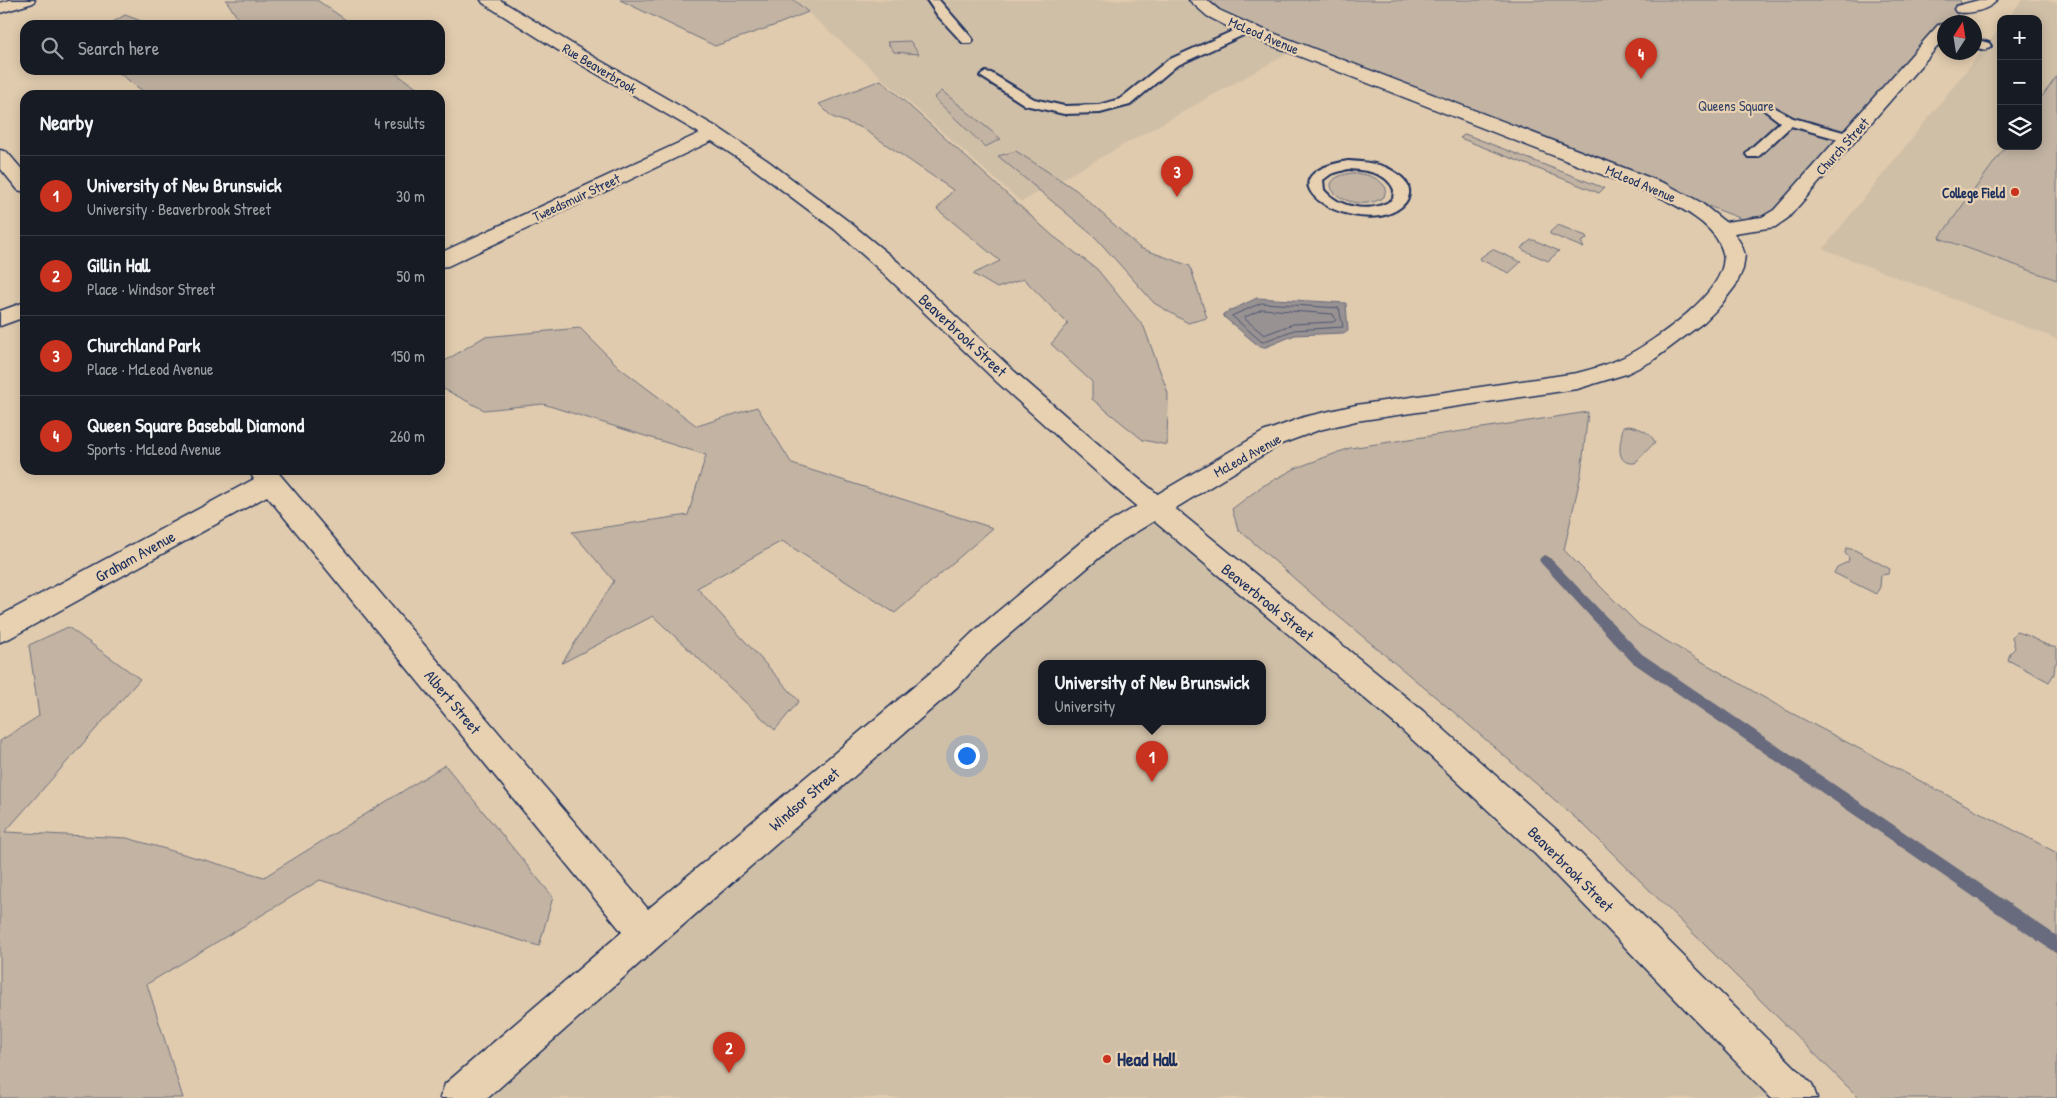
<!DOCTYPE html>
<html lang="en">
<head>
<meta charset="utf-8">
<style>
  :root { --surface:#171b24; --page:#20242c; --text:#f1f3f6; --muted:#9ea1a6; --line:#363941; --accent:#c8321e }
  body { margin:0; font-family:"Patrick Hand",sans-serif; background:var(--page); color:var(--text) }
  .controls { position:absolute; right:15px; top:15px; display:grid; overflow:hidden; border-radius:10px; box-shadow:0 2px 12px #0003 }
  .controls button { width:45px; height:45px; display:grid; place-items:center; padding:0; border:0; border-bottom:1px solid var(--line); background:var(--surface); color:var(--text); font:25px sans-serif }
  .compass { position:absolute; left:1937px; top:15px; width:45px; height:45px; border-radius:50%; background:var(--surface); box-shadow:0 2px 12px #0003; rotate:12deg }
  .you { position:absolute; left:966px; top:755px; width:18px; height:18px; margin:-12px; border:4px solid #fff; border-radius:50%; background:#1a73e8; box-shadow:0 0 0 8px #1a73e833 }
  .badge { display:grid; place-items:center; width:32px; height:32px; border-radius:50%; background:var(--accent); color:#fff; font-size:16px; font-weight:700 }
  .pin { position:absolute; translate:-50% -41px; filter:drop-shadow(0 1px 2px #0008) }
  .pin::after { content:''; position:absolute; top:26px; width:18px; height:15px; background:inherit; clip-path:polygon(0 0,100% 0,50% 100%) }
  .popup { position:absolute; left:1038px; top:660px; width:228px; height:65px; box-sizing:border-box; display:grid; place-content:center; border-radius:10px; background:var(--surface); filter:drop-shadow(0 1px 4px #0005); font-size:16px; white-space:nowrap; color:var(--muted) }
  .popup b { font-size:19px; color:var(--text) }
  .popup::after { content:''; position:absolute; left:50%; top:100%; margin-left:-10px; border:10px solid transparent; border-top-color:var(--surface) }
  .list { margin:0; padding:0; list-style:none }
  h2 { display:flex; justify-content:space-between; align-items:center; height:65px; margin:0; padding:0 20px; font-size:21px }
  h2 small { font-size:16px; font-weight:400; color:var(--muted) }
  .list li { display:grid; grid-template-columns:32px 1fr auto; gap:15px; align-items:center; box-sizing:border-box; height:80px; padding:0 20px; border-top:1px solid var(--line) }
  .list b { display:block; font-size:19px; white-space:nowrap }
  .list p { margin:0; font-size:16px; white-space:nowrap; color:var(--muted) }
  .list em { font-size:16px; font-style:normal; color:var(--muted) }
  .icon { flex:none; width:28px; height:28px; fill:none; stroke:currentColor; stroke-width:2; stroke-linecap:round; stroke-linejoin:round }
  .map { position:relative; flex:none; width:2057px; height:1098px; overflow:hidden }
  .search { position:absolute; background:var(--surface); box-shadow:0 2px 12px #0003; left:20px; top:20px; width:425px; height:55px; display:flex; align-items:center; gap:12px; box-sizing:border-box; padding:0 18px; border-radius:15px; color:var(--muted); font-size:19px }
  .panel { position:absolute; background:var(--surface); box-shadow:0 2px 12px #0003; left:20px; top:90px; width:425px; height:385px; border-radius:15px }
  .map>svg:first-child { display:block }
</style>
</head>
<body>
<div class="map">
<svg width="2057" height="1098" viewBox="0 0 2057 1098">
  <rect width="100%" height="100%" fill="#e0cbae"/>
  <filter id="ink" filterUnits="userSpaceOnUse"><feTurbulence type="fractalNoise" baseFrequency=".02" numOctaves="2"/><feDisplacementMap in="SourceGraphic" scale="10" xChannelSelector="R" yChannelSelector="G"/><feConvolveMatrix kernelMatrix="1 2 1 2 8 2 1 2 1" color-interpolation-filters="sRGB"/></filter>
  <g filter="url(#ink)">
    <g fill="#d0bfa7" fill-rule="evenodd">
      <polygon points="794,0 1197,0 1296,49 1021,202"/>
      <polygon points="2022,0 2045,0 2057,3 2057,339 1823,249 2001,27 2001,146 2038,146 2038,19 2007,19"/>
      <path d="M1155 508 1412 720 1798 1098H459ZM1042 663H1262V721H1042Z"/>
    </g>
    <g fill="#c2b3a2" stroke="#6e7180">
      <polygon points="226,0 317,0 353,25 242,25"/>
      <polygon points="620,0 794,0 808,12 776,25 715,46"/>
      <polygon points="1197,0 1960,0 1962,9 1951,22 1944,22 1944,30 1781,214 1758,225 1296,49"/>
      <polygon points="125,15 152,25 108,25"/>
      <polygon points="910,41 919,54 894,52 887,42"/>
      <polygon points="115,70 391,70 418,89 420,95 148,95"/>
      <polygon points="2057,76 2057,280 1939,238 2006,146 2038,146 2038,102"/>
      <polygon points="881,80 1053,236 1097,269 1144,327 1168,393 1167,445 1143,440 1092,399 1092,382 1051,344 1068,324 1024,279 997,288 973,274 1000,261 937,209 953,190 862,128 832,117 819,104"/>
      <polygon points="942,91 1001,139 985,147 934,98"/>
      <polygon points="1465,134 1604,188 1599,193 1460,138"/>
      <polygon points="1016,151 1076,190 1140,248 1190,266 1207,318 1188,323 1154,303 1096,238 998,156"/>
      <path d="M1352 173C1365 174 1378 176 1386 188L1384 197C1353 218 1302 180 1352 173Z"/>
      <polygon points="1558,225 1586,236 1587,239 1581,242 1584,248 1550,234 1550,232"/>
      <polygon points="1531,240 1534,240 1559,251 1548,261 1523,250 1521,248"/>
      <polygon points="1491,250 1494,250 1521,262 1509,273 1481,260 1480,258"/>
      <polygon points="580,328 620,368 697,426 757,407 792,464 993,528 895,613 782,541 697,588 799,701 775,730 653,616 562,663 614,581 572,532 688,515 706,455 543,404 484,410 440,387 440,364 484,337"/>
      <polygon points="1588,412 1581,474 1564,550 1639,625 1782,708 2057,853 2057,1098 1859,1098 1588,829 1462,719 1320,601 1238,529 1232,509 1261,487 1296,468 1350,448"/>
      <path d="M1629 426C1640 428 1650 432 1655 442L1635 463C1613 465 1621 440 1623 427Z"/>
      <polygon points="1846,548 1855,550 1890,569 1888,574 1881,575 1880,587 1876,594 1834,573 1837,567 1848,562 1849,558 1845,553"/>
      <polygon points="68,627 140,679 5,832 127,838 264,877 445,765 553,897 539,946 320,880 147,984 183,1098 0,1098 0,741 39,716 29,645"/>
      <path d="M2016 632C2030 634 2041 645 2057 648V663L2055 664 2054 674 2049 682 2008 660 2010 653 2015 648 2012 637Z"/>
    </g>
    <polygon fill="#999292" stroke="#676a7d" points="1257,298 1346,303 1348,331 1343,333 1295,335 1266,347 1260,347 1224,317 1223,314"/>
    <g fill="none" stroke-linecap="round" stroke-linejoin="round">
      <g stroke="#4d5773" stroke-width="1">
        <polygon points="1262,303 1339,308 1343,327 1294,330 1262,342 1232,316"/>
        <polygon points="1263,309 1333,314 1336,320 1333,322 1293,324 1264,335 1244,318"/>
      </g>
      <polygon fill="#676a7d" fill-rule="evenodd" points="1545,555 1549,557 1642,654 2057,936 2057,954 1632,662 1541,563 1539,560 1541,557"/>
      <g stroke="#1b2f5e" stroke-width="4">
        <g id="lane">
          <polygon points="927,0 939,0 971,37 973,40 971,43 963,43 938,16"/>
          <polygon points="1246,25 1252,29 1250,32 1176,66 1130,105 1100,113 1064,114 1025,105 980,76 986,72 991,73 1034,99 1064,106 1099,105 1120,99 1168,60"/>
          <polygon points="1974,39 1989,43 1991,46 1985,50 1974,47"/>
          <polygon points="1771,106 1793,118 1854,135 1856,138 1849,142 1791,126 1758,157 1748,157 1746,154 1748,151 1780,122 1764,110"/>
          <path d="M1348 161C1364 162 1383 163 1396 173 1423 191 1404 212 1380 216 1329 223 1266 174 1348 161ZM1348 169C1365 170 1387 172 1394 190L1393 199C1373 214 1340 209 1324 190L1323 180 1331 174Z"/>
        </g>
      </g>
      <g stroke="#1b2f5e" stroke-width="3">
        <g id="street">
          <path d="M1189 0H1207L1219 10 1252 25 1666 184 1700 202 1725 222 1762 217 1774 210 1938 25 1944 24V39L1788 218 1775 227 1734 233 1741 244 1745 255 1743 269 1736 285 1720 306 1704 322 1652 361 1626 374 1577 389 1356 421 1319 430 1281 444 1113 546 992 649 957 687 659 946 488 1098H440L445 1084 622 932 267 496 10 638 0 642V616L254 479 248 470H276L648 909 935 669 972 633 1093 532 1263 432 1304 417 1356 405 1577 373C1593 369 1609 364 1624 357 1653 342 1731 290 1723 253 1717 226 1684 210 1662 198L1240 33 1207 16Z"/>
          <path d="M1979 0H1997C1990 10 1968 15 1956 12L1954 9 1956 6Z"/>
          <polygon points="713,127 720,129 722,133 720,137 448,266 440,267 440,253"/>
          <polygon points="0,150 7,152 25,173 25,192 18,190 0,168"/>
          <polygon points="25,302 25,317 0,326 0,311"/>
        </g>
      </g>
      <g stroke="#1b2f5e" stroke-width="3">
        <polygon id="secondary" points="481,0 500,0 592,56 720,129 768,161 848,221 898,262 1014,371 1128,470 1423,711 1559,832 1812,1084 1817,1098 1771,1098 1535,854 1401,729 1110,484 998,383 882,272 834,229 754,169 706,137 580,64 483,3"/>
      </g>
      <g stroke="#1b2f5e" stroke-width="3">
        <polygon id="primary" points="10,0 35,0 33,3 0,13 0,3"/>
      </g>
      <use href="#lane" fill="#e8d1b1" fill-rule="evenodd"/>
      <use href="#street" fill="#e8d1b1" fill-rule="evenodd"/>
      <use href="#secondary" fill="#e8d1b1" fill-rule="evenodd"/>
      <use href="#primary" fill="#e8d1b1" fill-rule="evenodd"/>
    </g>
  </g>
  <g fill="#c8321e" stroke="#e8d1b1" stroke-width="2">
    <circle cx="2015" cy="192" r="5"/>
    <circle cx="1107" cy="1059" r="5"/>
  </g>
  <g text-anchor="middle" dominant-baseline="central" stroke-width="4.5" stroke-linejoin="round" paint-order="stroke">
    <g font-size="14" fill="#1b2f5e" stroke="#e8d1b1">
      <text transform="translate(1264 35) rotate(23)">McLeod Avenue</text>
      <text transform="translate(600 68) rotate(31)">Rue Beaverbrook</text>
      <text transform="translate(1842 146) rotate(-48)">Church Street</text>
      <text transform="translate(1641 183) rotate(23)">McLeod Avenue</text>
      <text transform="translate(576 197) rotate(-25)">Tweedsmuir Street</text>
      <text transform="translate(1247 455) rotate(-29)">McLeod Avenue</text>
    </g>
    <g font-size="14" fill="#344368" stroke="#e8d1b1">
      <text x="1736" y="105">Queens Square</text>
    </g>
    <g font-size="14" font-weight="bold" fill="#1b2f5e" stroke="#e8d1b1" text-anchor="end">
      <text x="2005" y="192">College Field</text>
    </g>
    <g font-size="16" fill="#1b2f5e" stroke="#e8d1b1">
      <text transform="translate(963 335) rotate(43)">Beaverbrook Street</text>
      <text transform="translate(135 556) rotate(-29)">Graham Avenue</text>
      <text transform="translate(1268 602) rotate(39)">Beaverbrook Street</text>
      <text transform="translate(453 702) rotate(50)">Albert Street</text>
      <text transform="translate(804 799) rotate(-41)">Windsor Street</text>
      <text transform="translate(1571 869) rotate(45)">Beaverbrook Street</text>
    </g>
    <g font-size="19" font-weight="bold" fill="#1b2f5e" stroke="#e8d1b1" text-anchor="start">
      <text x="1117" y="1059">Head Hall</text>
    </g>
  </g>
</svg>
<div class="controls">
<button>+</button>
<button>−</button>
<button><svg class="icon" aria-label="layers" viewBox="0 0 24 24"><path d="M12 4l9 5-9 5-9-5zM3 14l9 5 9-5"/></svg></button>
</div>
<svg class="compass" viewBox="-18 -18 36 36"><path d="M0-13l5 13h-10z" fill="#e53935"/><path d="M0 13l5-13h-10z" fill="#9ea1a6"/></svg>
<div class="you"></div>
<div class="pin badge" style="left:1152px;top:782px">1</div>
<div class="popup"><b>University of New Brunswick</b>University</div>
<div class="pin badge" style="left:729px;top:1073px">2</div>
<div class="pin badge" style="left:1177px;top:197px">3</div>
<div class="pin badge" style="left:1641px;top:79px">4</div>
<div class="search"><svg class="icon" aria-label="search" viewBox="0 0 24 24"><circle cx="10" cy="10" r="6"/><path d="M15 15l6 6"/></svg>Search here</div>
<section class="panel">
<h2>Nearby<small>4 results</small></h2>
<ul class="list">
<li><span class="badge">1</span><div><b>University of New Brunswick</b><p>University · Beaverbrook Street</p></div><em>30 m</em></li>
<li><span class="badge">2</span><div><b>Gillin Hall</b><p>Place · Windsor Street</p></div><em>50 m</em></li>
<li><span class="badge">3</span><div><b>Churchland Park</b><p>Place · McLeod Avenue</p></div><em>150 m</em></li>
<li><span class="badge">4</span><div><b>Queen Square Baseball Diamond</b><p>Sports · McLeod Avenue</p></div><em>260 m</em></li>
</ul>
</section>
</div>
</body>
</html>
